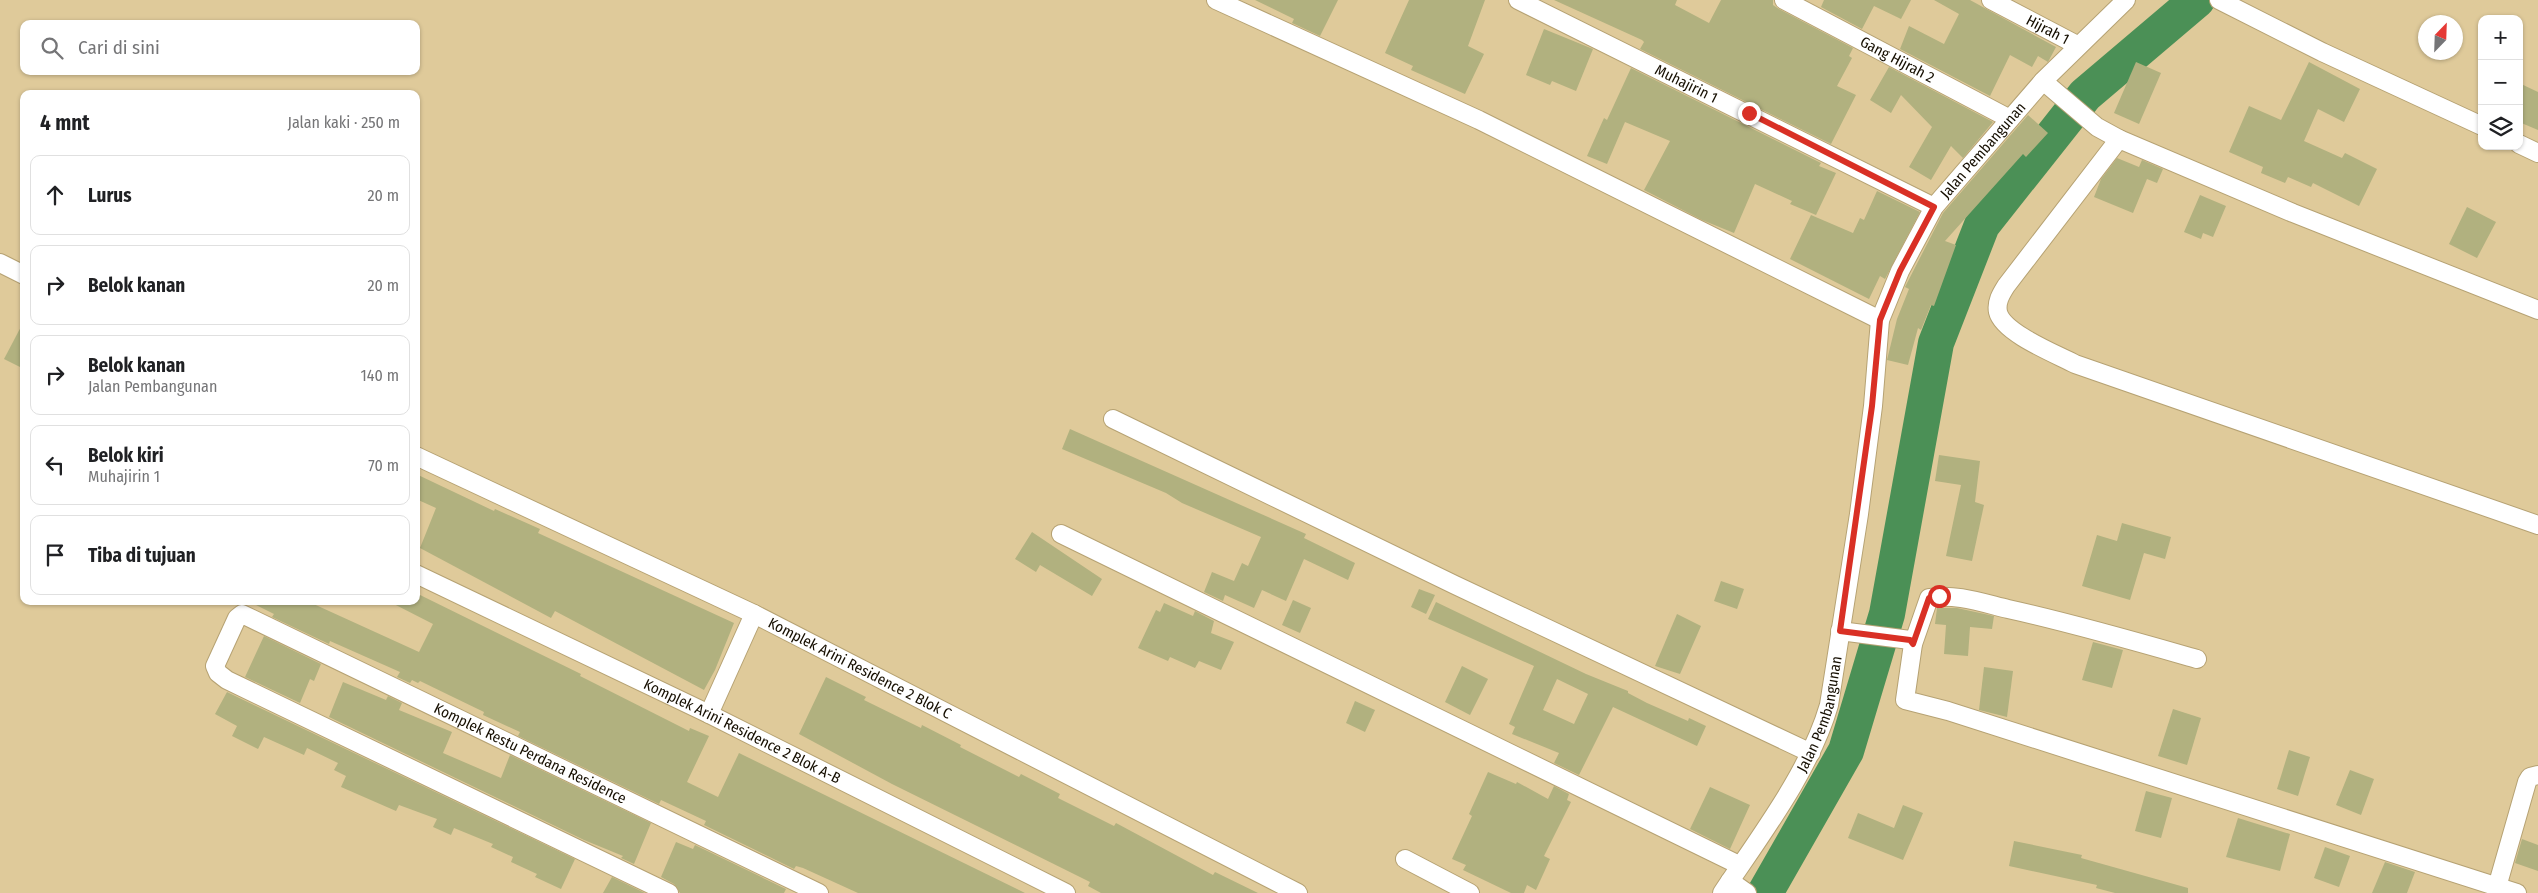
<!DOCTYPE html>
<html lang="id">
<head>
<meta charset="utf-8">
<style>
  :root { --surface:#fff; --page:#f6f6f6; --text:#202124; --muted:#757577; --line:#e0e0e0 }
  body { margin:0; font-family:"Fira Sans Condensed",sans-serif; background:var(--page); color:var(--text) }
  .controls { position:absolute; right:15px; top:15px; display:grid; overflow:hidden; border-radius:10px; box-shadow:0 1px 4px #0004 }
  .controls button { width:45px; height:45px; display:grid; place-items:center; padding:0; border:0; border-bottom:1px solid var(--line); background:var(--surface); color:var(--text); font:25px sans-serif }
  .compass { position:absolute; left:2418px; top:15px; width:45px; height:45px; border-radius:50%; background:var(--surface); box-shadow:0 1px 4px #0004; rotate:23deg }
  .stop { position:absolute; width:15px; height:15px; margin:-11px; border:4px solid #d93025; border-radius:50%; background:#fff }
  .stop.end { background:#d93025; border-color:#fff; box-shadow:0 1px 5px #0008 }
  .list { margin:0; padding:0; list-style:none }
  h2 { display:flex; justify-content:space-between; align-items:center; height:65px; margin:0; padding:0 20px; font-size:21px }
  h2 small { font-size:16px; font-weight:400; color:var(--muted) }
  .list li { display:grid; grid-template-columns:32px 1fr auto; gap:15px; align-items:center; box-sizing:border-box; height:80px; margin:0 10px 10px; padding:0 10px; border:1px solid var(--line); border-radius:10px }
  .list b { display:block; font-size:19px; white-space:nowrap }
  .list p { margin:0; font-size:16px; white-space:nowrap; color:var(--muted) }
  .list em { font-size:16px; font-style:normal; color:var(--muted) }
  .icon { flex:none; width:28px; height:28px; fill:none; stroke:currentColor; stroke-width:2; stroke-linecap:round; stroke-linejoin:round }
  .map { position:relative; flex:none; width:2538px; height:893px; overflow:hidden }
  .search { position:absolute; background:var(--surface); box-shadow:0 1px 4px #0004; left:20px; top:20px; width:400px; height:55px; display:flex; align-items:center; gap:12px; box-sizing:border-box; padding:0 18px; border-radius:10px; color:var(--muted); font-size:19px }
  .panel { position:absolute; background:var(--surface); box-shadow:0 1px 4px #0004; left:20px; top:90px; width:400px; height:515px; border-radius:10px }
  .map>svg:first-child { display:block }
</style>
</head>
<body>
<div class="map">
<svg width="2538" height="893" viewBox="0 0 2538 893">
  <rect width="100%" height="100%" fill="#dfca9a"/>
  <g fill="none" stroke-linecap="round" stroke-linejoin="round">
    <polyline stroke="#4b9056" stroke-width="36" points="1765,893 1846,751 1887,614 1936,343 1982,225 2085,95 2197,0"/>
  </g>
  <g fill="#b1b17f" fill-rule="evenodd">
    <polygon points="1255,0 1338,0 1320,36 1292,23 1294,19"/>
    <polygon points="1409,0 1485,0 1468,46 1484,54 1465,94 1411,70 1413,66 1385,53"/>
    <polygon points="1554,0 1677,0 1675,5 1709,23 1721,0 1773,0 1773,5 1779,9 1853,48 1849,56 1852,58 1837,86 1856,95 1831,144 1640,49 1644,42 1642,40"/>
    <polygon points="1824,0 1911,0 1901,19 1874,6 1862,29 1821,7"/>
    <polygon points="1934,0 1970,0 2056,47 2048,62 2038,56 2032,67 2010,55 1990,96 1900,49 1909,26 1944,44 1959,14"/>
    <polygon points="1544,29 1593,49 1576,91 1552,81 1550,85 1526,75"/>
    <polygon points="2136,62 2161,73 2139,124 2114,113"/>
    <polygon points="2309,62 2360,89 2344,122 2318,109 2304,141 2342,158 2345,153 2377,169 2359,206 2313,183 2311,187 2288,177 2285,183 2261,173 2263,167 2229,152 2249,106 2281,120"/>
    <polygon points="1889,67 1993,122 1963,158 1951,146 1931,180 1909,167 1932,127 1901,95 1891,113 1870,100"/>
    <polygon points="1631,68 1821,163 1819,166 1836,173 1816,215 1790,204 1792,201 1755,184 1734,233 1702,220 1644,190 1670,141 1625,122 1607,164 1587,156 1604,118 1607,120"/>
    <polygon points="2519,83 2538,92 2538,130 2519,122"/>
    <polygon points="2028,115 2048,133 2026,157 2023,154 1945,241 1956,245 1934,306 1931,305 1921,330 1918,328 1908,365 1887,360 1897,319 1909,289 1905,287 1943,213"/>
    <polygon points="2117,158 2139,167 2142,160 2163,169 2157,183 2147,179 2133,213 2094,197 2101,179"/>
    <polygon points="1877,191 1920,212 1885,279 1880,276 1869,299 1790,259 1811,215 1853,233 1860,218 1864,220"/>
    <polygon points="2200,195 2226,206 2213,237 2203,233 2201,239 2184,232"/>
    <polygon points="2467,207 2496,222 2477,258 2449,244"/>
    <polygon points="24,321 24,369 4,359"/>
    <polygon points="1070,429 1306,534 1304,538 1355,563 1348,580 1304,559 1286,601 1262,590 1254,608 1225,595 1223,601 1204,592 1212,572 1234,581 1242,563 1248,566 1261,537 1182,503 1166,493 1062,449"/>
    <polygon points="1939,455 1980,461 1975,502 1984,505 1972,561 1946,556 1961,485 1935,481"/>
    <polygon points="416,474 494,511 495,509 540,529 538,533 734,623 715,670 704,690 555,611 551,618 420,548 436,508 416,499"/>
    <polygon points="2122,523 2171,537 2165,559 2144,553 2130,600 2082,586 2097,535 2117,541"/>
    <polygon points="1032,532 1102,579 1092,596 1040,565 1036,572 1015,559"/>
    <polygon points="1721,581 1744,589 1737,609 1714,601"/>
    <polygon points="1419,589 1435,595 1426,614 1411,607"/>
    <polygon points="416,593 581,674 580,676 689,731 690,728 709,736 687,782 718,797 739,753 1025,893 858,893 803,868 796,866 794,869 704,825 706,821 661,800 659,804 518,736 520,732 483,715 484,712 455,698 420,681 418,683 412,680 410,683 397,677 400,672 330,641 329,644 272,617 274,614 248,601 307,601 419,652 433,624 388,601 416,601"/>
    <polygon points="1293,600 1311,608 1300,633 1282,625"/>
    <path d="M1436 602 1586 674 1628 691V693L1647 703 1688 721 1689 718 1706 726 1697 746 1613 707 1579 775 1554 763 1559 753 1512 734 1515 727 1509 724 1534 666 1428 619ZM1557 679 1588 694 1574 724 1543 710Z"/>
    <polygon points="1164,603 1193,616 1195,611 1214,621 1211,633 1234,642 1221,670 1199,661 1195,668 1170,657 1168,661 1138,648 1156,610 1160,612"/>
    <polygon points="1937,608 1957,608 1994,616 1992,629 1970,627 1968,656 1944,654 1946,625 1935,624"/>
    <polygon points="1677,614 1701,626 1680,674 1655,666"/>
    <polygon points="264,636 321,664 314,681 310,679 300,703 245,677"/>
    <polygon points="2093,642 2123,650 2112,688 2082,680"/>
    <polygon points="1462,666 1488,679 1470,715 1445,702"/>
    <polygon points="1984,667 2013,671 2007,717 1979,710"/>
    <polygon points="826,677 866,697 864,700 921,728 922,725 961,745 960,747 1019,777 1021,774 1060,794 1058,798 1114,826 1116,823 1213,875 1215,872 1258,893 1101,893 1088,886 1090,882 892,784 799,734"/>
    <polygon points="343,682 386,700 388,696 402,703 399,710 452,732 443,753 501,778 510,755 651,823 634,864 621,858 623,856 584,840 329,717"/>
    <polygon points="227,692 575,859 561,889 535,877 537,874 511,862 513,857 491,847 493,844 454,828 451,835 433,827 437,819 399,805 396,811 341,787 346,776 334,770 338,763 307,748 304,755 264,737 258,749 232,736 237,726 215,714"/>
    <polygon points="1355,701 1375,710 1365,732 1346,723"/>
    <polygon points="2173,709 2201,718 2187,765 2158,756"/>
    <polygon points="2289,750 2310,757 2298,796 2277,789"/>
    <polygon points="2350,770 2374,779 2361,815 2336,805"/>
    <polygon points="1488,772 1516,784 1517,782 1548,799 1554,786 1569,794 1567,800 1571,802 1544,856 1550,859 1536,890 1527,885 1524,893 1511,893 1463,870 1466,865 1452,859 1472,816 1469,814"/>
    <polygon points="1710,787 1750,805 1730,849 1690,829"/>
    <polygon points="2146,791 2172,798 2161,838 2135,831"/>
    <polygon points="1903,805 1923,813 1903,860 1848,838 1858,813 1894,828"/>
    <polygon points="2238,818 2290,834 2280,871 2226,857"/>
    <polygon points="2522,839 2538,845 2538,871 2515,863"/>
    <polygon points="2014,841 2082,855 2081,858 2188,888 2188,893 2115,893 2096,888 2097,885 2009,866"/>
    <polygon points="676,842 693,849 695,845 786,889 784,893 680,893 674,884 661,877"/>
    <polygon points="2325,847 2350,856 2339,887 2314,878"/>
    <polygon points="2385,862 2415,872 2407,893 2372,893"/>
    <polygon points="612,877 645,893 603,893"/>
  </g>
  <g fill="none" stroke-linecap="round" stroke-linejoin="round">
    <g stroke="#b6a273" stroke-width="20">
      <g id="minor">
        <polyline points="1216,0 1479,120 1880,320"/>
        <path id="s1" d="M1518 0 1934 207"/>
        <path id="s2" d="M1784 0 2010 119"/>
        <path id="s3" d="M1991 0 2077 45"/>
        <polyline points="2219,0 2322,52 2482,126"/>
        <polyline points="2043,81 2097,127 2119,139 2293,213 2538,310"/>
        <path d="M2119 139 2006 286C2001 294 1996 302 1998 312 2003 333 2056 354 2075 364L2538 525"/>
        <polyline points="2519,144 2538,153"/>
        <polyline points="0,263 24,275"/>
        <polyline points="1113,419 1455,585 1811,753"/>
        <path id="s4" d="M416 456 754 614 1298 893"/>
        <polyline points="1061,534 1739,865"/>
        <path id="s5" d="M416 574 709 714 1066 893"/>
        <polyline points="1840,631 1910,640 1913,644"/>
        <path d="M2197 659C2134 641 2072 623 2008 609 1983 603 1955 593 1929 598L1913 644 1905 700 1948 711 2517 893"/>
        <polyline points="709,714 754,614"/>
        <polyline points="1405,859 1470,893"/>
        <polyline points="1730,881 1747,893"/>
        <polyline points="2497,887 2527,782 2530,777 2538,775"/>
        <path id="s6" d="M669 893 227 680 218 673 215 666 237 618 242 614 819 893"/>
        <path id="s7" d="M1722 893C1760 836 1810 771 1829 705L1859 514 1873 406 1880 320 1900 271 1934 207 2043 81 2126 0"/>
      </g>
    </g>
    <use href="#minor" stroke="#fff" stroke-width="18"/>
  </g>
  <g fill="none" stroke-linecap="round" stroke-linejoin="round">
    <polyline stroke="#d93025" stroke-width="6" points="1749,113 1934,207 1900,271 1880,320 1872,406 1840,631 1910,640 1913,644 1929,598 1939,596"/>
  </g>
  <g text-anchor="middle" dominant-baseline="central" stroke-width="4.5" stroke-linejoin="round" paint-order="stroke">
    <g font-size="15" fill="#150e00" stroke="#dfca9a">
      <text stroke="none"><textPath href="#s3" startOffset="64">Hijrah 1</textPath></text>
      <text stroke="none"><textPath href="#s2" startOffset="128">Gang Hijrah 2</textPath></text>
      <text stroke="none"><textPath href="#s1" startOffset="188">Muhajirin 1</textPath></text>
      <text stroke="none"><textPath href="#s7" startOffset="806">Jalan Pembangunan</textPath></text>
      <text stroke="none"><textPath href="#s4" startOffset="492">Komplek Arini Residence 2 Blok C</textPath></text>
      <text stroke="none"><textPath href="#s7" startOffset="206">Jalan Pembangunan</textPath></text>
      <text stroke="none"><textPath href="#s5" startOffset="362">Komplek Arini Residence 2 Blok A-B</textPath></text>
      <text stroke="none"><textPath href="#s6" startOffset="889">Komplek Restu Perdana Residence</textPath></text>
    </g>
  </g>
</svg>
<div class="controls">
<button>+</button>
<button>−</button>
<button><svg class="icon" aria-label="layers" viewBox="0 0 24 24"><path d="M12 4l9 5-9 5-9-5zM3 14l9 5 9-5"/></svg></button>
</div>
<svg class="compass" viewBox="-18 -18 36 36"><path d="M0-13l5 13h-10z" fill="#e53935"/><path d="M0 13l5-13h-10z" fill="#757577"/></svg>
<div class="stop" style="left:1939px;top:596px"></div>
<div class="stop end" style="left:1749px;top:113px"></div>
<div class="search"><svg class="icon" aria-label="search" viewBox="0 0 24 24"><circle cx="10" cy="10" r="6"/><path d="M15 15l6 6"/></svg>Cari di sini</div>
<section class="panel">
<h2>4 mnt<small>Jalan kaki · 250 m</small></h2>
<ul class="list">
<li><svg class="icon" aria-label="ahead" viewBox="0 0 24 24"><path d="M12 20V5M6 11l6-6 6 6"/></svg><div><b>Lurus</b></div><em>20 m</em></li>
<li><svg class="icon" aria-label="right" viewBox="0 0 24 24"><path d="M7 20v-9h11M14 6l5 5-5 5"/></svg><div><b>Belok kanan</b></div><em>20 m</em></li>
<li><svg class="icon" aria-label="right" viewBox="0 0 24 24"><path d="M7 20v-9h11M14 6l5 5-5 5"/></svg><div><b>Belok kanan</b><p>Jalan Pembangunan</p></div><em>140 m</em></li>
<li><svg class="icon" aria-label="left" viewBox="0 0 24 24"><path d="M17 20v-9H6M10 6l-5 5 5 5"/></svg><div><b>Belok kiri</b><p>Muhajirin 1</p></div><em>70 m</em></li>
<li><svg class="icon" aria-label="arrive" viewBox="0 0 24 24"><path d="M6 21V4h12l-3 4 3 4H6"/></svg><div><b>Tiba di tujuan</b></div></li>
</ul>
</section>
</div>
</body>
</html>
